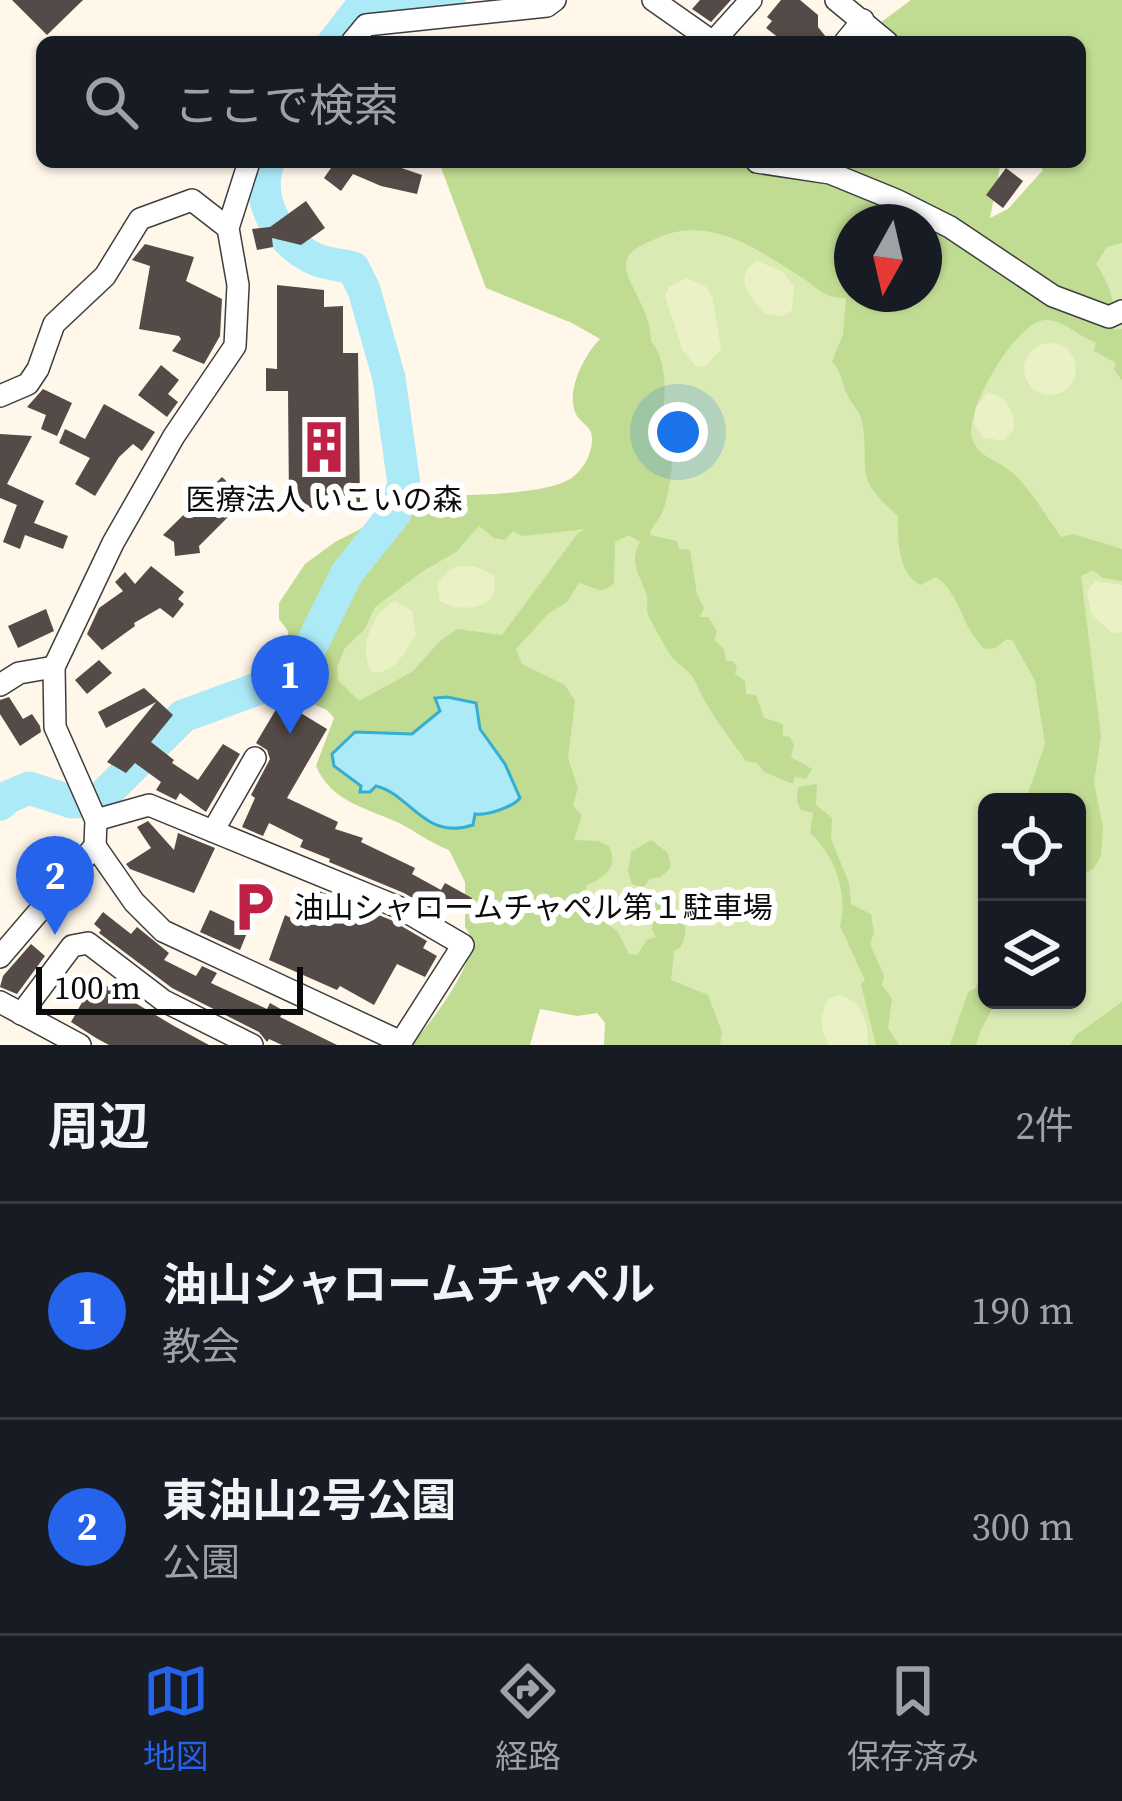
<!DOCTYPE html>
<html lang="ja">
<head>
<meta charset="utf-8">
<style>
  :root { --surface:#171b24; --page:#242831; --text:#f1f3f6; --muted:#9ea1a6; --line:#363941; --accent:#2563eb }
  body { margin:0; font-family:"Source Serif 4","Noto Sans JP",serif; background:var(--page); color:var(--text) }
  .controls { position:absolute; right:36px; bottom:36px; display:grid; overflow:hidden; border-radius:18px; box-shadow:0 3px 9px #0004 }
  .controls button { width:108px; height:108px; display:grid; place-items:center; padding:0; border:0; border-bottom:3px solid var(--line); background:var(--surface); color:var(--text); font:60px sans-serif }
  .compass { position:absolute; left:834px; top:204px; width:108px; height:108px; border-radius:50%; background:var(--surface); box-shadow:0 3px 9px #0004; rotate:188deg }
  .scale { position:absolute; left:36px; bottom:30px; width:267px; box-sizing:border-box; padding-left:12px; border:6px solid #0b0b0b; border-top:0; font-size:33px; line-height:42px; white-space:nowrap; color:#0b0b0b; -webkit-text-stroke:9px #fff; paint-order:stroke }
  .you { position:absolute; left:678px; top:432px; width:42px; height:42px; margin:-30px; border:9px solid #fff; border-radius:50%; background:#1a73e8; box-shadow:0 0 0 18px #1a73e833 }
  .badge { display:grid; place-items:center; width:78px; height:78px; border-radius:50%; background:var(--accent); color:#fff; font-size:39px; font-weight:700 }
  .pin { position:absolute; translate:-50% -99px; filter:drop-shadow(0 3px 6px #0008) }
  .pin::after { content:''; position:absolute; top:63px; width:42px; height:36px; background:inherit; clip-path:polygon(0 0,100% 0,50% 100%) }
  .list { margin:0; padding:0; list-style:none }
  h2 { display:flex; justify-content:space-between; align-items:center; height:156px; margin:0; padding:0 48px; font-size:51px }
  h2 small { font-size:39px; font-weight:400; color:var(--muted) }
  .list li { display:grid; grid-template-columns:78px 1fr auto; gap:36px; align-items:center; box-sizing:border-box; height:216px; padding:0 48px; border-top:3px solid var(--line) }
  .list b { display:block; font-size:45px; white-space:nowrap }
  .list p { margin:0; font-size:39px; white-space:nowrap; color:var(--muted) }
  .list em { font-size:39px; font-style:normal; color:var(--muted) }
  .icon { flex:none; width:66px; height:66px; fill:none; stroke:currentColor; stroke-width:2; stroke-linecap:round; stroke-linejoin:round }
  .map { position:relative; flex:none; width:1122px; height:1045px; overflow:hidden }
  .search { position:absolute; background:var(--surface); box-shadow:0 3px 9px #0004; left:36px; right:36px; top:36px; height:132px; display:flex; align-items:center; gap:30px; box-sizing:border-box; padding:0 42px; border-radius:18px; color:var(--muted); font-size:45px }
  .sheet { height:588px; background:var(--surface) }
  nav { display:flex; justify-content:space-around; align-items:center; box-sizing:border-box; height:168px; border-top:3px solid var(--line); background:var(--surface); font-size:33px; color:var(--muted) }
  nav a { display:grid; justify-items:center; gap:6px }
  nav .on { color:var(--accent) }
  .map>svg:first-child { display:block }
</style>
</head>
<body>
<div class="map">
<svg width="1122" height="1045" viewBox="0 0 1122 1045">
  <rect width="100%" height="100%" fill="#fff7ea"/>
  <path fill="#daeab3" fill-rule="evenodd" d="M732 169 852 294H924L1122 185V1045H677L385 723 316 685 341 617 460 507 596 485 634 374 590 256ZM987 802H1077V1000H987Z"/>
  <g fill="#c0db92" fill-rule="evenodd">
    <path d="M911 0H1122V243L1107 247 1096 264C1110 285 1117 304 1113 329H1122V380L1114 370 1116 363 1094 351 1096 342C1079 338 1064 319 1045 320 1016 321 961 414 973 441 979 457 997 460 1009 470 1030 487 1045 515 1061 537L1073 534 1122 549V581L1103 578 1093 570 1081 576 1101 736 1094 782 1103 828 1101 856 1094 868 1077 879V802H1025L1045 744 1035 681 1013 641 1007 639 995 648 985 649C961 628 961 594 936 577L921 585C899 576 897 540 898 516 851 475 871 471 862 421 860 411 852 405 848 396 841 383 843 373 832 362L843 334 846 298C822 299 817 286 798 275 755 248 707 213 653 240 642 245 628 250 626 263 623 279 652 311 651 341 671 366 664 404 660 434L672 443C674 462 669 501 660 517 656 523 651 528 650 535L677 541 679 549 690 550 697 594 704 608 700 617H708L717 631 714 640 724 649 726 661H733L737 667 735 674 745 681 746 694 756 695 764 718 783 724V736L790 737 794 745 791 757 812 769 806 779 795 777 793 784 764 772 757 763 746 761C728 735 708 712 696 683 691 671 679 666 671 656 669 653 649 618 648 615 646 609 648 602 647 596 641 576 628 564 640 542L629 535 615 542 614 583C601 597 594 586 579 583L567 602 548 614 516 649 522 664 565 685 575 701 568 758 578 788 573 806 582 815 574 840 598 841 609 846C619 867 605 877 587 885L582 900 588 910 618 932 629 954 637 955 647 940 656 937 652 929 657 893 677 902 675 912C689 924 687 934 680 948L674 951 671 980 708 995 722 1032 720 1045H604L605 1023 597 1013 577 1016 540 1009 530 1045H411C436 1016 464 979 474 941L465 927V882L449 850C430 843 417 832 399 823 367 808 331 802 316 766L334 718 327 710 285 692 288 631 279 619V603L305 564 335 542 370 524 392 494C431 496 539 498 570 479 583 471 592 454 592 439 592 426 583 425 577 416 564 394 584 355 600 339L572 323 486 288 439 162H613L623 166 633 162H1001L990 218 1008 209 1043 170 1037 162H1080V42H860L884 37 880 23ZM852 222H924V294H852ZM479 526 494 538 505 540 513 531 522 536 586 529 578 533 502 635 457 629 440 641 412 672 359 701 338 680 337 667 345 648 364 630 375 607 423 571 456 552Z"/>
    <path d="M817 784 816 805 832 818 831 839 849 883 851 904 871 914 874 933 870 944 884 976 882 985 892 999 888 1028 899 1045H876L861 984 865 980 840 926C849 894 834 854 810 833L813 813 801 810 797 801 798 787Z"/>
    <polygon points="651,840 668,853 671,867 661,877 650,879 643,888 632,884 628,871 631,852"/>
    <path d="M987 945V1000H995C990 1016 980 1028 976 1045H950L968 992 976 988Z"/>
    <polygon points="1122,1002 1122,1045 1070,1045 1076,1035"/>
  </g>
  <g fill="#eaf1c5">
    <path d="M757 261 783 272 794 287 792 310 783 317 765 313C749 297 732 276 757 261Z"/>
    <polygon points="687,278 706,287 712,296 721,349 706,366 696,366 683,351 665,296 669,287"/>
    <circle cx="1050" cy="369" r="26"/>
    <path d="M987 393C1007 395 1014 411 1014 429L1003 441 983 437 974 424 976 407Z"/>
    <path d="M461 566H475L493 575C504 609 462 614 440 601L437 584 450 569Z"/>
    <polygon points="1095,581 1122,585 1122,632 1112,633 1092,615 1087,592"/>
    <path d="M395 601 412 611 416 635C404 652 396 674 372 672 357 651 372 611 395 601Z"/>
    <path d="M839 995C863 1001 868 1022 868 1045H829C819 1027 819 1017 829 998Z"/>
  </g>
  <path fill="#adeaf8" stroke="#32afd1" stroke-width="3" d="M447 697 476 703 480 729 505 764 520 798C513 807 486 816 475 814L473 825C424 841 412 795 376 786L370 792H360L361 786 334 766 332 754 355 732 412 734 440 711 435 698Z"/>
  <g fill="none" stroke-linecap="round" stroke-linejoin="round">
    <g stroke="#adeaf8" stroke-width="33">
      <polyline points="334,42 359,10 449,0"/>
      <path d="M0 804 8 797 29 788 72 802 99 800 183 716 279 681 301 666 347 573 395 513 404 484 389 378 364 290 353 268C341 265 326 264 315 259 278 242 255 200 268 162"/>
    </g>
  </g>
  <g fill="#544a47">
    <polygon points="12,0 83,0 47,35"/>
    <polygon points="700,0 731,0 711,22 692,9"/>
    <polygon points="781,0 800,0 818,15 818,27 830,42 784,42 766,28 772,21 767,17"/>
    <polygon points="326,162 384,162 422,175 417,194 381,186 353,174 341,191 324,178 333,165"/>
    <polygon points="1006,168 1023,181 1003,208 986,195"/>
    <polygon points="306,201 325,228 301,245 272,238 273,247 257,250 252,229 270,227"/>
    <polygon points="145,244 194,257 186,281 222,299 220,336 204,364 172,351 181,339 179,336 139,329 150,266 132,260"/>
    <polygon points="277,285 324,290 324,307 343,306 343,353 358,353 360,503 322,503 322,508 301,508 301,503 289,503 288,391 266,391 266,368 277,369"/>
    <polygon points="161,365 179,380 168,394 178,402 167,417 138,395"/>
    <polygon points="43,389 72,403 57,436 41,429 46,415 27,407"/>
    <polygon points="104,404 155,432 142,451 133,444 119,457 95,496 75,484 90,458 59,443 65,429 85,439"/>
    <polygon points="0,434 32,436 7,484 44,501 34,523 68,536 63,549 25,535 20,549 3,542 17,505 0,498"/>
    <polygon points="222,477 241,495 225,511 230,515 199,546 200,553 175,556 174,542 163,535"/>
    <polygon points="151,566 184,592 178,599 184,604 173,618 160,608 134,623 135,626 102,650 87,634 99,608 123,591 115,582 125,572 135,584"/>
    <polygon points="46,609 54,631 18,648 8,626"/>
    <polygon points="99,660 112,673 87,694 75,680"/>
    <polygon points="144,688 173,715 151,742 174,760 172,763 198,780 223,744 240,754 206,812 180,793 176,800 156,790 161,782 135,763 126,773 107,762 156,702 106,728 98,712"/>
    <polygon points="9,697 23,719 32,714 40,726 41,732 20,746 0,714 0,700"/>
    <polygon points="281,701 327,729 287,798 338,822 335,829 363,838 361,842 415,868 412,874 441,890 445,883 472,898 463,913 449,905 443,916 404,893 329,862 330,859 300,847 303,840 269,823 263,836 242,827 255,798 251,795 270,759 267,750 256,743"/>
    <polygon points="148,821 174,850 178,833 215,848 194,893 130,869 126,864 151,848 137,827"/>
    <polygon points="314,889 391,920 427,941 423,948 437,956 425,977 397,964 374,1005 340,986 337,990 269,960 285,915 297,921"/>
    <polygon points="210,910 249,928 240,950 200,932"/>
    <polygon points="103,912 131,934 137,927 169,953 164,960 196,976 202,966 217,973 211,983 267,1009 270,1003 284,1011 280,1017 337,1045 282,1045 269,1039 267,1042 259,1032 172,988 99,933 101,930 94,924"/>
    <polygon points="31,944 45,956 17,994 0,987 3,976"/>
    <polygon points="95,979 174,1026 209,1045 109,1045 96,1038 71,1022"/>
  </g>
  <g fill="none" stroke-linecap="round" stroke-linejoin="round">
    <g stroke="#3e3e3e" stroke-width="24">
      <g id="minor">
        <polyline points="653,0 713,42 751,0"/>
        <polyline points="836,0 887,42"/>
        <polyline points="352,42 366,25 547,6 555,0"/>
        <polyline points="845,42 863,20"/>
        <polyline points="757,162 830,173 896,200 950,227 1053,296 1109,317 1122,311"/>
        <polyline points="0,396 28,384 38,369 54,324 105,276 140,219 192,200 228,228"/>
        <polyline points="0,685 19,673 54,667"/>
        <polyline points="213,831 255,758"/>
        <polyline points="95,846 134,902 163,931 401,1042 463,945 398,907 149,805 96,820"/>
        <polyline points="0,957 95,846 96,820 55,727 54,667 113,543 174,436 235,346 238,285 228,228 249,162"/>
        <polyline points="0,1002 80,1045"/>
        <polyline points="21,1014 72,946 88,943 164,1001 252,1045"/>
      </g>
    </g>
    <use href="#minor" stroke="#fff" stroke-width="21"/>
  </g>
  <defs>
    <g id="building-bare" transform="scale(4.14)"><path d="M-4-6H4V6H1V3H-1V6H-4ZM-2.5-4.3h1.7v1.8h-1.7ZM.8-4.3h1.7v1.8H.8ZM-2.5-1h1.7V.8h-1.7ZM.8-1h1.7V.8H.8Z" fill="#bf2045" stroke="#fff" stroke-width="2.5" paint-order="stroke"/></g>
    <g id="parking-bare" transform="scale(4.14)"><path d="M-3.5-5.5H1a3.5 3.5 0 0 1 0 7H-1V5.5H-3.5ZM-1-3.4V-.6H.8a1.4 1.4 0 0 0 0-2.8Z" fill="#bf2045" stroke="#fff" stroke-width="2.5" paint-order="stroke"/></g>
  </defs>
  <g fill-rule="evenodd">
    <use href="#building-bare" x="324" y="447"/>
    <use href="#parking-bare" x="254" y="907"/>
  </g>
  <g text-anchor="middle" dominant-baseline="central" stroke-width="12" stroke-linejoin="round" paint-order="stroke">
    <g font-size="30" fill="#0b0b0b" stroke="#fff">
      <text x="324" y="499">医療法人 いこいの森</text>
      <text x="294" y="907" text-anchor="start">油山シャロームチャペル第１駐車場</text>
    </g>
  </g>
</svg>
<div class="controls">
<button><svg class="icon" aria-label="locate" viewBox="0 0 24 24"><circle cx="12" cy="12" r="6"/><path d="M12 2v4M12 18v4M2 12h4M18 12h4"/></svg></button>
<button><svg class="icon" aria-label="layers" viewBox="0 0 24 24"><path d="M12 4l9 5-9 5-9-5zM3 14l9 5 9-5"/></svg></button>
</div>
<svg class="compass" viewBox="-18 -18 36 36"><path d="M0-13l5 13h-10z" fill="#e53935"/><path d="M0 13l5-13h-10z" fill="#9ea1a6"/></svg>
<div class="scale">100 m</div>
<div class="you"></div>
<div class="pin badge" style="left:290px;top:734px">1</div>
<div class="pin badge" style="left:55px;top:935px">2</div>
<div class="search"><svg class="icon" aria-label="search" viewBox="0 0 24 24"><circle cx="10" cy="10" r="6"/><path d="M15 15l6 6"/></svg>ここで検索</div>
</div>
<section class="sheet">
<h2>周辺<small>2件</small></h2>
<ul class="list">
<li><span class="badge">1</span><div><b>油山シャロームチャペル</b><p>教会</p></div><em>190 m</em></li>
<li><span class="badge">2</span><div><b>東油山2号公園</b><p>公園</p></div><em>300 m</em></li>
</ul>
</section>
<nav>
<a class="on"><svg class="icon" aria-label="map" viewBox="0 0 24 24"><path d="M3 6l6-2 6 2 6-2v14l-6 2-6-2-6 2zM9 4v14M15 6v14"/></svg>地図</a>
<a><svg class="icon" aria-label="directions" viewBox="0 0 24 24"><path d="M12 3l9 9-9 9-9-9zM9 14v-3h6M13 9l2 2-2 2"/></svg>経路</a>
<a><svg class="icon" aria-label="saved" viewBox="0 0 24 24"><path d="M7 4h10v16l-5-4-5 4z"/></svg>保存済み</a>
</nav>
</body>
</html>
